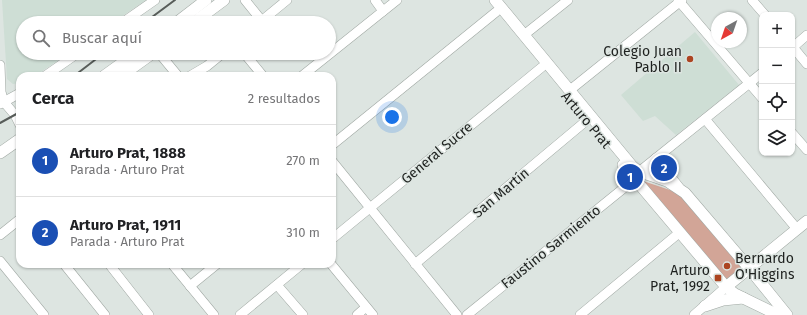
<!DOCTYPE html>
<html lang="es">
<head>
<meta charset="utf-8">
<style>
  :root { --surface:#fff; --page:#f2f2f2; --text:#202124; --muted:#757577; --line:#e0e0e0; --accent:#2563eb }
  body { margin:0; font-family:"Fira Sans",sans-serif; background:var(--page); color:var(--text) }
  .controls { position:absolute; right:12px; top:12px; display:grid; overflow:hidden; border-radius:8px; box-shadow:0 1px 3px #0004 }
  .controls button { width:36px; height:36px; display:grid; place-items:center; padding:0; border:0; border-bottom:1px solid var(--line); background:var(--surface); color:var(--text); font:20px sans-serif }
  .compass { position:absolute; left:711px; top:12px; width:36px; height:36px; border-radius:50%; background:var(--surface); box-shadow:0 1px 3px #0004; rotate:220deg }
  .you { position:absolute; left:392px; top:117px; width:14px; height:14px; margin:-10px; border:3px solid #fff; border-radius:50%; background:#1a73e8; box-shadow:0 0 0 6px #1a73e833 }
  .badge { display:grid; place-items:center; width:26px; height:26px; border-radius:50%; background:var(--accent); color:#fff; font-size:13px; font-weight:700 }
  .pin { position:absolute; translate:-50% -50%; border:2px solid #fff; box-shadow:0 1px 4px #0006 }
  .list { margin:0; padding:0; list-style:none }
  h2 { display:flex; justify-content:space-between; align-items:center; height:52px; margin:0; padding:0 16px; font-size:17px }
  h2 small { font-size:13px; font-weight:400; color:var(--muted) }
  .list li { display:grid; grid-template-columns:26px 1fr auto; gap:12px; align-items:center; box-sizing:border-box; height:72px; padding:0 16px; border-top:1px solid var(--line) }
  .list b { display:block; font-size:15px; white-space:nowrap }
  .list p { margin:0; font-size:13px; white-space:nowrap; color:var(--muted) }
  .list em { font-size:13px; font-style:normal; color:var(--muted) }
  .icon { flex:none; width:22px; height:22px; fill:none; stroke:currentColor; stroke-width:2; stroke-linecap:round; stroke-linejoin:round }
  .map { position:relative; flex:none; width:807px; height:315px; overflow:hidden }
  .search { position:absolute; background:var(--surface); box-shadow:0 1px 3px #0004; left:16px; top:16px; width:320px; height:44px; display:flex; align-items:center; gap:10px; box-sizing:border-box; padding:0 14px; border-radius:22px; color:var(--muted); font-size:15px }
  .panel { position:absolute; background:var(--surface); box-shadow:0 1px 3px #0004; left:16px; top:72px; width:320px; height:196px; border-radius:12px }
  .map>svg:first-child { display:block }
</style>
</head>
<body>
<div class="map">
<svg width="807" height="315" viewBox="0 0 807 315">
  <rect width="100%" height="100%" fill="#dde5e1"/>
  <g fill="#ceded5">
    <polygon points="2,0 146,0 112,23 23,23 23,53 69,53 35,76 20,76 20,83 13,84 7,79"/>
    <polygon points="695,32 739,85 676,135 655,116 643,121 621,95"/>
  </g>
  <polygon fill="#d2a597" points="643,181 679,193 742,266 727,280"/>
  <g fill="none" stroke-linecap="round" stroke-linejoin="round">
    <g stroke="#a0a8a3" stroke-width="10">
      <g id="minor">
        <polyline points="245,0 262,21"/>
        <polyline points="375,0 383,11"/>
        <polyline points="678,0 762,98"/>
        <polyline points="752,0 765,15"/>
        <polyline points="122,23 155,0"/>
        <polyline points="259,23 287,0"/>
        <polyline points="524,35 568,0"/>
        <polyline points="792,46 807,64"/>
        <polyline points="792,48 807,35"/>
        <polyline points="159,53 178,76"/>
        <polyline points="244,53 263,76"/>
        <polyline points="0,65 1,92 4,102 15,115 20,125"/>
        <polyline points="45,76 78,53"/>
        <polyline points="190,76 207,66 223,53"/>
        <polyline points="302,76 397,0"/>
        <polyline points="570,90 682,0"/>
        <polyline points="0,104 20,93"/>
        <polyline points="705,119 797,229"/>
        <polyline points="792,133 807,150"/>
        <polyline points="332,145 496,12"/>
        <polyline points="656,158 679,187"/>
        <polyline points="332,161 457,315"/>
        <polyline points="640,171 762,73"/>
        <polyline points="0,235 20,219"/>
        <polyline points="332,239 542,67"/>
        <polyline points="0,261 44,315"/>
        <polyline points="64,264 105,315"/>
        <polyline points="109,264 149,315"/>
        <polyline points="172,264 214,315"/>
        <polyline points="331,264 373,315"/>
        <polyline points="415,264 586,121"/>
        <polyline points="277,285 303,315"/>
        <polyline points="190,286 217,264"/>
        <polyline points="240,315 302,264"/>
        <polyline points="357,315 366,307"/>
        <polyline points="467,315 635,179"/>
        <polyline points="580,315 679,233"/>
        <polyline points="694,315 726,287"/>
      </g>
    </g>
    <g stroke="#a0a8a3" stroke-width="12">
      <g id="major">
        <polyline points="495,0 632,166 638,171 667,181 685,193 749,268 787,315"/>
        <polyline points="176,23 206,0"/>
        <polyline points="193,23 224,0"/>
        <polyline points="104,76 136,53"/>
        <polyline points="121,76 153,53"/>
        <polyline points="0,153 20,139"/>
        <polyline points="623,165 726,287 735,294 778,315"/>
        <polyline points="726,287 807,221"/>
        <polyline points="705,306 723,300 743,298"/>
      </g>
    </g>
    <use href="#minor" stroke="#fff" stroke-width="9"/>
    <use href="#major" stroke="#fff" stroke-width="11"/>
    <g stroke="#585d5a" stroke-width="2">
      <polyline points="144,23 175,0"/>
      <polyline points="74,76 104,53"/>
      <polyline points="0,123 20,112"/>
    </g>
  </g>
  <g fill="#ac4521" stroke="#dde5e1" stroke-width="1.5">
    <circle cx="690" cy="59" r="4"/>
    <circle cx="727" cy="266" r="4"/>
    <rect x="714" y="274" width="8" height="8" rx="2"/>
  </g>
  <g text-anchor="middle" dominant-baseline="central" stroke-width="3" stroke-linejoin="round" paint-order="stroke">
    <g font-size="14" fill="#1e211f" stroke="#dde5e1" text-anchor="end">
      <text x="682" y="51">Colegio Juan<tspan x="682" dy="16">Pablo II</tspan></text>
      <text x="735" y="258" text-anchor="start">Bernardo<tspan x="735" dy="16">O'Higgins</tspan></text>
      <text x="710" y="270">Arturo<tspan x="710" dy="16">Prat, 1992</tspan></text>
    </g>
    <g font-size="14" fill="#1e211f" stroke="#dde5e1">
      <text transform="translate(586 120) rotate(50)">Arturo Prat</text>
      <text transform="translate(437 153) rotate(-40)">General Sucre</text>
      <text transform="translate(501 193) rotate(-40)">San Martín</text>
      <text transform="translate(551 247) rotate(-39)">Faustino Sarmiento</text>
    </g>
  </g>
</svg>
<div class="controls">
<button>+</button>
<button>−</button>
<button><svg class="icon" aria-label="locate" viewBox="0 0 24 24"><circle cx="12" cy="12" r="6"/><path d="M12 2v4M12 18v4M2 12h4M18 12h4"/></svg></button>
<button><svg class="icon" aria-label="layers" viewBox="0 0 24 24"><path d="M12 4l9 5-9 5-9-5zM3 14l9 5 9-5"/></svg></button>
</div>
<svg class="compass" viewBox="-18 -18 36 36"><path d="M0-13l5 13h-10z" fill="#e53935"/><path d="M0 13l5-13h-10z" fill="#757577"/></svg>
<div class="you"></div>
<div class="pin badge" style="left:630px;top:177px;background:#1a4fb4">1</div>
<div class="pin badge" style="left:664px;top:168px;background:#1a4fb4">2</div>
<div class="search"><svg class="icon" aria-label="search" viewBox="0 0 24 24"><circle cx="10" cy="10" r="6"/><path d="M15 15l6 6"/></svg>Buscar aquí</div>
<section class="panel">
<h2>Cerca<small>2 resultados</small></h2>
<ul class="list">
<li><span class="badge" style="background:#1a4fb4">1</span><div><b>Arturo Prat, 1888</b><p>Parada · Arturo Prat</p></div><em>270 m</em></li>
<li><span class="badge" style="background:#1a4fb4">2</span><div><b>Arturo Prat, 1911</b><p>Parada · Arturo Prat</p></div><em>310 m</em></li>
</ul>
</section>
</div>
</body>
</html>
